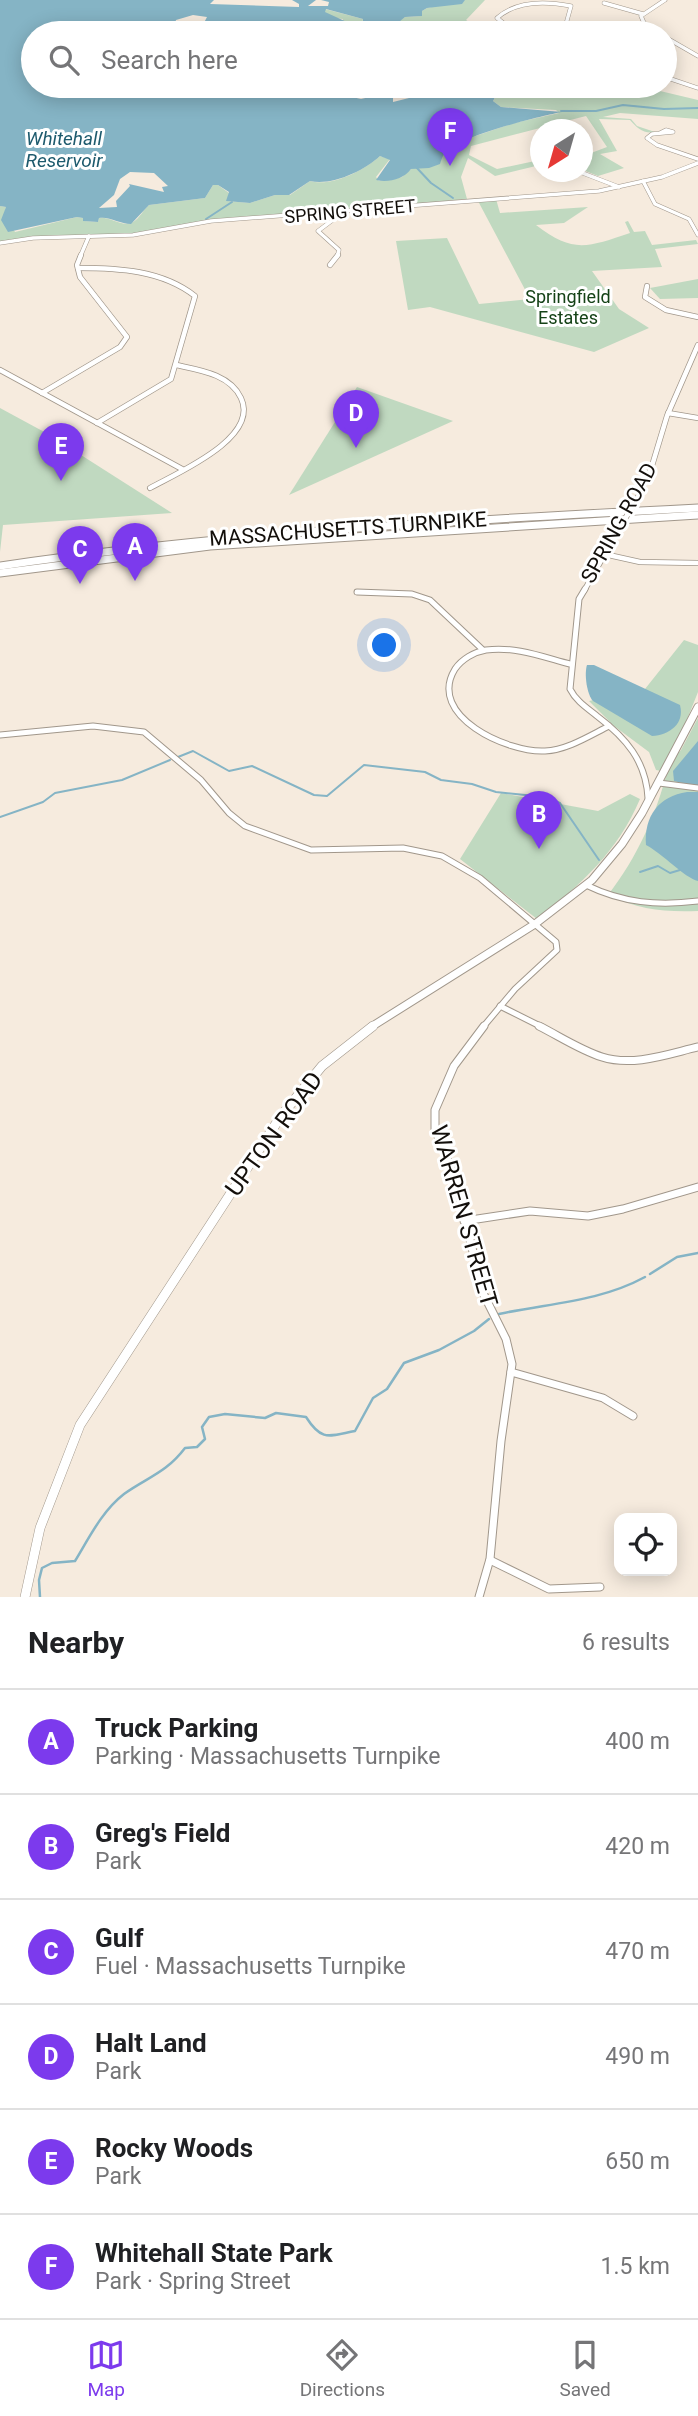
<!DOCTYPE html>
<html lang="en">
<head>
<meta charset="utf-8">
<style>
  :root { --surface:#fff; --page:#f2f2f2; --text:#202124; --muted:#757577; --line:#e0e0e0; --accent:#7c3aed }
  body { margin:0; font-family:Roboto,sans-serif; background:var(--page); color:var(--text) }
  .controls { position:absolute; right:21px; bottom:21px; display:grid; overflow:hidden; border-radius:14px; box-shadow:0 4px 18px #0003 }
  .controls button { width:63px; height:63px; display:grid; place-items:center; padding:0; border:0; border-bottom:2px solid var(--line); background:var(--surface); color:var(--text); font:35px sans-serif }
  .compass { position:absolute; left:530px; top:119px; width:63px; height:63px; border-radius:50%; background:var(--surface); box-shadow:0 4px 18px #0003; rotate:217deg }
  .you { position:absolute; left:385px; top:646px; width:24px; height:24px; margin:-18px; border:5px solid #fff; border-radius:50%; background:#1a73e8; box-shadow:0 0 0 10px #1a73e833 }
  .badge { display:grid; place-items:center; width:46px; height:46px; border-radius:50%; background:var(--accent); color:#fff; font-size:23px; font-weight:700 }
  .pin { position:absolute; translate:-50% -58px; filter:drop-shadow(0 2px 4px #0008) }
  .pin::after { content:''; position:absolute; top:37px; width:24px; height:21px; background:inherit; clip-path:polygon(0 0,100% 0,50% 100%) }
  .list { margin:0; padding:0; list-style:none }
  h2 { display:flex; justify-content:space-between; align-items:center; height:91px; margin:0; padding:0 28px; font-size:30px }
  h2 small { font-size:23px; font-weight:400; color:var(--muted) }
  .list li { display:grid; grid-template-columns:46px 1fr auto; gap:21px; align-items:center; box-sizing:border-box; height:105px; padding:0 28px; border-top:2px solid var(--line) }
  .list b { display:block; font-size:26px; white-space:nowrap }
  .list p { margin:0; font-size:23px; white-space:nowrap; color:var(--muted) }
  .list em { font-size:23px; font-style:normal; color:var(--muted) }
  .icon { flex:none; width:38px; height:38px; fill:none; stroke:currentColor; stroke-width:2; stroke-linecap:round; stroke-linejoin:round }
  .map { position:relative; flex:none; width:698px; height:1597px; overflow:hidden }
  .search { position:absolute; background:var(--surface); box-shadow:0 4px 18px #0003; left:21px; right:21px; top:21px; height:77px; display:flex; align-items:center; gap:18px; box-sizing:border-box; padding:0 24px; border-radius:38px; color:var(--muted); font-size:26px }
  .sheet { height:721px; background:var(--surface) }
  nav { display:flex; justify-content:space-around; align-items:center; box-sizing:border-box; height:98px; border-top:2px solid var(--line); background:var(--surface); font-size:19px; color:var(--muted) }
  nav a { display:grid; justify-items:center; gap:4px }
  nav .on { color:var(--accent) }
  .map>svg:first-child { display:block }
</style>
</head>
<body>
<div class="map">
<svg width="698" height="1597" viewBox="0 0 698 1597">
  <rect width="100%" height="100%" fill="#f6ebde"/>
  <g fill="#c0d9c0">
    <polygon points="465,0 485,0 466,20 485,33 374,33 388,28 405,17 421,16 422,11 427,8"/>
    <polygon points="325,9 363,19 362,30 368,33 283,33 322,30 335,21 341,26 343,19 333,18 324,12"/>
    <path d="M476 86H501L518 90 524 86H639L698 100V119L620 113 603 117 631 119 637 126 655 132C643 134 637 128 630 120L599 119 617 151 600 154 624 168 598 176 583 170V156L607 147 586 116 547 126 548 129 544 127 471 146 469 155 497 169 535 161 540 165 495 176 468 158 461 177 467 199 314 214 229 219 139 235 41 238 0 244V206L6 207 4 215 15 232 77 217 83 218 84 221 98 222 99 218C110 216 122 228 133 222 139 219 144 209 149 205L205 198 213 185H218L229 193 227 201 250 203 275 195H290L310 181C332 187 363 171 380 156L390 159 376 177 379 181 402 177 411 169 443 154 464 140 514 123 559 113 556 110 501 107 493 101 497 95Z"/>
    <path d="M496 199 500 213 588 207 564 223 536 225C573 254 588 247 630 233L625 222 628 221 634 232 645 231 652 245 696 240 698 244 655 249 662 267 592 271 619 309 649 328 594 352 430 307 408 310 396 241 447 238 479 304 530 299 478 201Z"/>
    <polygon points="698,279 698,298 660,299 650,288"/>
    <polygon points="357,387 453,421 289,495"/>
    <polygon points="0,408 48,434 172,513 3,525 0,552"/>
    <path d="M684 640 698 645V692L670 762 681 750 698 718V911C663 912 640 910 608 895 637 858 656 815 668 769L666 772 656 770 649 752 614 726 589 701 645 689Z"/>
    <path d="M501 793 598 811 630 794 640 799C618 851 581 885 537 919L460 859Z"/>
  </g>
  <g fill="#85b4c5" fill-rule="evenodd">
    <path d="M0 0H214L210 4 299 7V4L292 0H316L308 6H328L329 2 321 0H465L462 4 427 8 422 11V16L405 17 394 26 374 33 363 32V19L326 9 325 12 349 23 341 26 335 22 330 26 334 28 328 31 177 33 181 31C195 34 201 30 207 17L193 15 176 20 172 33H33V86H225L220 90 221 93 233 86H346L351 89 352 97 361 99 374 96 370 94 375 93 373 89 377 88 421 87 407 88 393 95V102L409 98 425 90 445 86H477L497 94 493 101 501 107 562 112C540 116 455 137 444 154 442 157 441 161 440 164L429 168 411 169C404 179 388 183 376 180L390 160 380 156C364 171 332 186 310 181L289 195H275L250 203 226 201 229 192 218 185H213L205 198 149 205 131 224C120 224 109 216 99 218L98 222 83 221V218L77 217 8 232 1 220 6 207 0 206ZM130 172 154 173 168 186 162 187 164 192 129 184 130 186 116 201 117 207 99 208 114 195 120 179Z"/>
    <path d="M587 665H594L680 705C685 724 669 735 652 736L593 701C587 695 584 674 587 665Z"/>
    <polygon points="698,741 698,787 674,781 673,771"/>
    <path d="M687 792H698V881C685 878 663 854 646 845 644 816 659 796 687 792Z"/>
  </g>
  <g fill="none" stroke-linecap="round" stroke-linejoin="round">
    <g stroke="#85b4c5" stroke-width="2">
      <polyline points="561,111 596,111 623,105 664,109 698,108"/>
      <polyline points="416,167 431,183 453,198"/>
      <polyline points="206,219 232,202"/>
      <polyline points="178,757 193,751 229,771 252,766 314,795 327,796 364,765 425,772 441,780 472,784 496,792 545,797 560,803 599,860"/>
      <polyline points="0,817 43,802 55,793 122,780 170,760"/>
      <polyline points="640,872 658,866 670,873 680,870"/>
    </g>
    <g stroke="#85b4c5" stroke-width="2.5">
      <polyline points="650,1274 677,1257 698,1253"/>
      <path d="M499 1314C549 1303 599 1302 645 1277"/>
      <path d="M40 1597 39 1580 42 1568 52 1563 75 1561C89 1538 102 1511 124 1494 148 1477 166 1473 185 1448L197 1447 205 1439 202 1427 209 1417 225 1414 265 1418 276 1413 306 1417C322 1442 329 1436 355 1431L373 1398 387 1389 404 1363 439 1350 474 1331 489 1319"/>
    </g>
    <g stroke="#a1978b" stroke-width="4.5">
      <g id="minor-far3">
        <polyline points="604,3 643,14"/>
        <path d="M544 33 511 29 497 18C517 0 546 1 571 6L566 24 556 33"/>
        <polyline points="661,33 644,23 641,16 665,0"/>
        <polyline points="665,37 698,56"/>
        <polyline points="665,77 698,88"/>
        <polyline points="660,133 666,130 673,132 652,134 647,138 657,145 698,159"/>
        <polyline points="540,151 536,158 540,163"/>
        <polyline points="580,172 619,187"/>
        <polyline points="643,181 655,204 689,219 698,235"/>
        <polyline points="337,212 334,219 318,231 339,250 337,257"/>
        <polyline points="0,243 33,238 133,235 211,221 599,191 662,177 698,163"/>
        <polyline points="80,257 89,236"/>
      </g>
    </g>
    <g stroke="#a1978b" stroke-width="6">
      <g id="minor-far2">
        <polyline points="330,265 338,255"/>
        <path d="M78 268C118 268 162 270 195 296L171 379 97 423"/>
        <polyline points="647,286 645,297 666,310 698,317"/>
        <polyline points="0,370 182,469"/>
        <polyline points="42,393 120,347 127,337 80,277 77,265 81,255"/>
        <polyline points="668,413 698,418"/>
        <path d="M150 488C177 473 260 438 241 398 230 374 199 370 176 365"/>
        <polyline points="637,499 651,469 667,416 698,345"/>
        <polyline points="604,554 640,562 698,563"/>
        <polyline points="584,591 620,527"/>
      </g>
    </g>
    <g stroke="#a1978b" stroke-width="7">
      <g id="minor-far1">
        <path d="M585 589 579 599 570 689C576 701 587 708 597 716 626 738 646 761 648 798"/>
        <polyline points="357,592 412,594 430,600 483,650"/>
        <path d="M570 664C543 657 515 646 486 650 474 652 462 659 455 669 426 716 508 753 545 751 567 750 589 736 609 726"/>
        <polyline points="0,735 93,726 144,732 201,780 229,813 245,826 311,850 403,848 442,856 480,878 556,942 557,950 515,989 483,1027"/>
        <polyline points="659,783 698,788"/>
        <path d="M586 885C623 903 658 906 698 901"/>
        <polyline points="500,1006 542,1027"/>
      </g>
    </g>
    <g stroke="#a1978b" stroke-width="9">
      <g id="minor">
        <path d="M539 1026C559 1036 580 1050 602 1057 633 1067 668 1054 698 1047"/>
        <polyline points="464,1221 530,1211 588,1216 623,1209 698,1187"/>
        <polyline points="511,1372 603,1398 633,1416"/>
        <polyline points="490,1560 549,1589 600,1587"/>
        <polyline points="479,1597 490,1559 501,1441 512,1364 506,1339 483,1293 455,1178 435,1129 435,1110 454,1066 484,1026"/>
      </g>
    </g>
    <g stroke="#a1978b" stroke-width="9">
      <polyline id="secondary-far1" points="371,1027 535,924 592,880 622,844 642,813 698,707"/>
    </g>
    <g stroke="#a1978b" stroke-width="10">
      <polyline id="secondary" points="25,1597 40,1528 80,1425 281,1116 322,1066 373,1026"/>
    </g>
    <g stroke="#a1978b" stroke-width="9">
      <g id="motorway">
        <path d="M0 566C232 532 464 520 698 508"/>
        <polyline points="0,573 210,546 698,515"/>
      </g>
    </g>
    <use href="#minor-far3" stroke="#fff" stroke-width="3.5"/>
    <use href="#minor-far2" stroke="#fff" stroke-width="4.5"/>
    <use href="#minor-far1" stroke="#fff" stroke-width="5"/>
    <use href="#minor" stroke="#fff" stroke-width="7"/>
    <use href="#secondary-far1" stroke="#fff" stroke-width="7"/>
    <use href="#secondary" stroke="#fff" stroke-width="9"/>
    <use href="#motorway" stroke="#fff" stroke-width="7"/>
    <g stroke="#a1978b" stroke-width="6" stroke-linecap="butt">
      <polyline id="minor-bridge" points="620,527 637,499"/>
    </g>
    <use href="#minor-bridge" stroke="#fff" stroke-width="4.5"/>
  </g>
  <g text-anchor="middle" dominant-baseline="central" stroke-width="6" stroke-linejoin="round" paint-order="stroke">
    <g font-size="18" fill="#130f0b" stroke="#fff">
      <text transform="translate(350 211) rotate(-5)">SPRING STREET</text>
    </g>
    <g font-size="18" fill="#154217" stroke="#fff">
      <text x="568" y="296">Springfield<tspan x="568" dy="21">Estates</tspan></text>
    </g>
    <g font-size="19" font-style="italic" fill="#1d5a6d" stroke="#fff">
      <text x="64" y="138">Whitehall<tspan x="64" dy="22">Reservoir</tspan></text>
    </g>
    <g font-size="21" fill="#130f0b" stroke="#fff">
      <text transform="translate(619 523) rotate(-61)">SPRING ROAD</text>
      <text transform="translate(348 529) rotate(-4)">MASSACHUSETTS TURNPIKE</text>
    </g>
    <g font-size="24" fill="#130f0b" stroke="#fff">
      <text transform="translate(274 1134) rotate(-54)">UPTON ROAD</text>
      <text transform="translate(464 1216) rotate(74)">WARREN STREET</text>
    </g>
  </g>
</svg>
<div class="controls">
<button><svg class="icon" aria-label="locate" viewBox="0 0 24 24"><circle cx="12" cy="12" r="6"/><path d="M12 2v4M12 18v4M2 12h4M18 12h4"/></svg></button>
</div>
<svg class="compass" viewBox="-18 -18 36 36"><path d="M0-13l5 13h-10z" fill="#e53935"/><path d="M0 13l5-13h-10z" fill="#757577"/></svg>
<div class="you"></div>
<div class="pin badge" style="left:135px;top:581px">A</div>
<div class="pin badge" style="left:539px;top:849px">B</div>
<div class="pin badge" style="left:80px;top:584px">C</div>
<div class="pin badge" style="left:356px;top:448px">D</div>
<div class="pin badge" style="left:61px;top:481px">E</div>
<div class="pin badge" style="left:450px;top:166px">F</div>
<div class="search"><svg class="icon" aria-label="search" viewBox="0 0 24 24"><circle cx="10" cy="10" r="6"/><path d="M15 15l6 6"/></svg>Search here</div>
</div>
<section class="sheet">
<h2>Nearby<small>6 results</small></h2>
<ul class="list">
<li><span class="badge">A</span><div><b>Truck Parking</b><p>Parking · Massachusetts Turnpike</p></div><em>400 m</em></li>
<li><span class="badge">B</span><div><b>Greg's Field</b><p>Park</p></div><em>420 m</em></li>
<li><span class="badge">C</span><div><b>Gulf</b><p>Fuel · Massachusetts Turnpike</p></div><em>470 m</em></li>
<li><span class="badge">D</span><div><b>Halt Land</b><p>Park</p></div><em>490 m</em></li>
<li><span class="badge">E</span><div><b>Rocky Woods</b><p>Park</p></div><em>650 m</em></li>
<li><span class="badge">F</span><div><b>Whitehall State Park</b><p>Park · Spring Street</p></div><em>1.5 km</em></li>
</ul>
</section>
<nav>
<a class="on"><svg class="icon" aria-label="map" viewBox="0 0 24 24"><path d="M3 6l6-2 6 2 6-2v14l-6 2-6-2-6 2zM9 4v14M15 6v14"/></svg>Map</a>
<a><svg class="icon" aria-label="directions" viewBox="0 0 24 24"><path d="M12 3l9 9-9 9-9-9zM9 14v-3h6M13 9l2 2-2 2"/></svg>Directions</a>
<a><svg class="icon" aria-label="saved" viewBox="0 0 24 24"><path d="M7 4h10v16l-5-4-5 4z"/></svg>Saved</a>
</nav>
</body>
</html>
